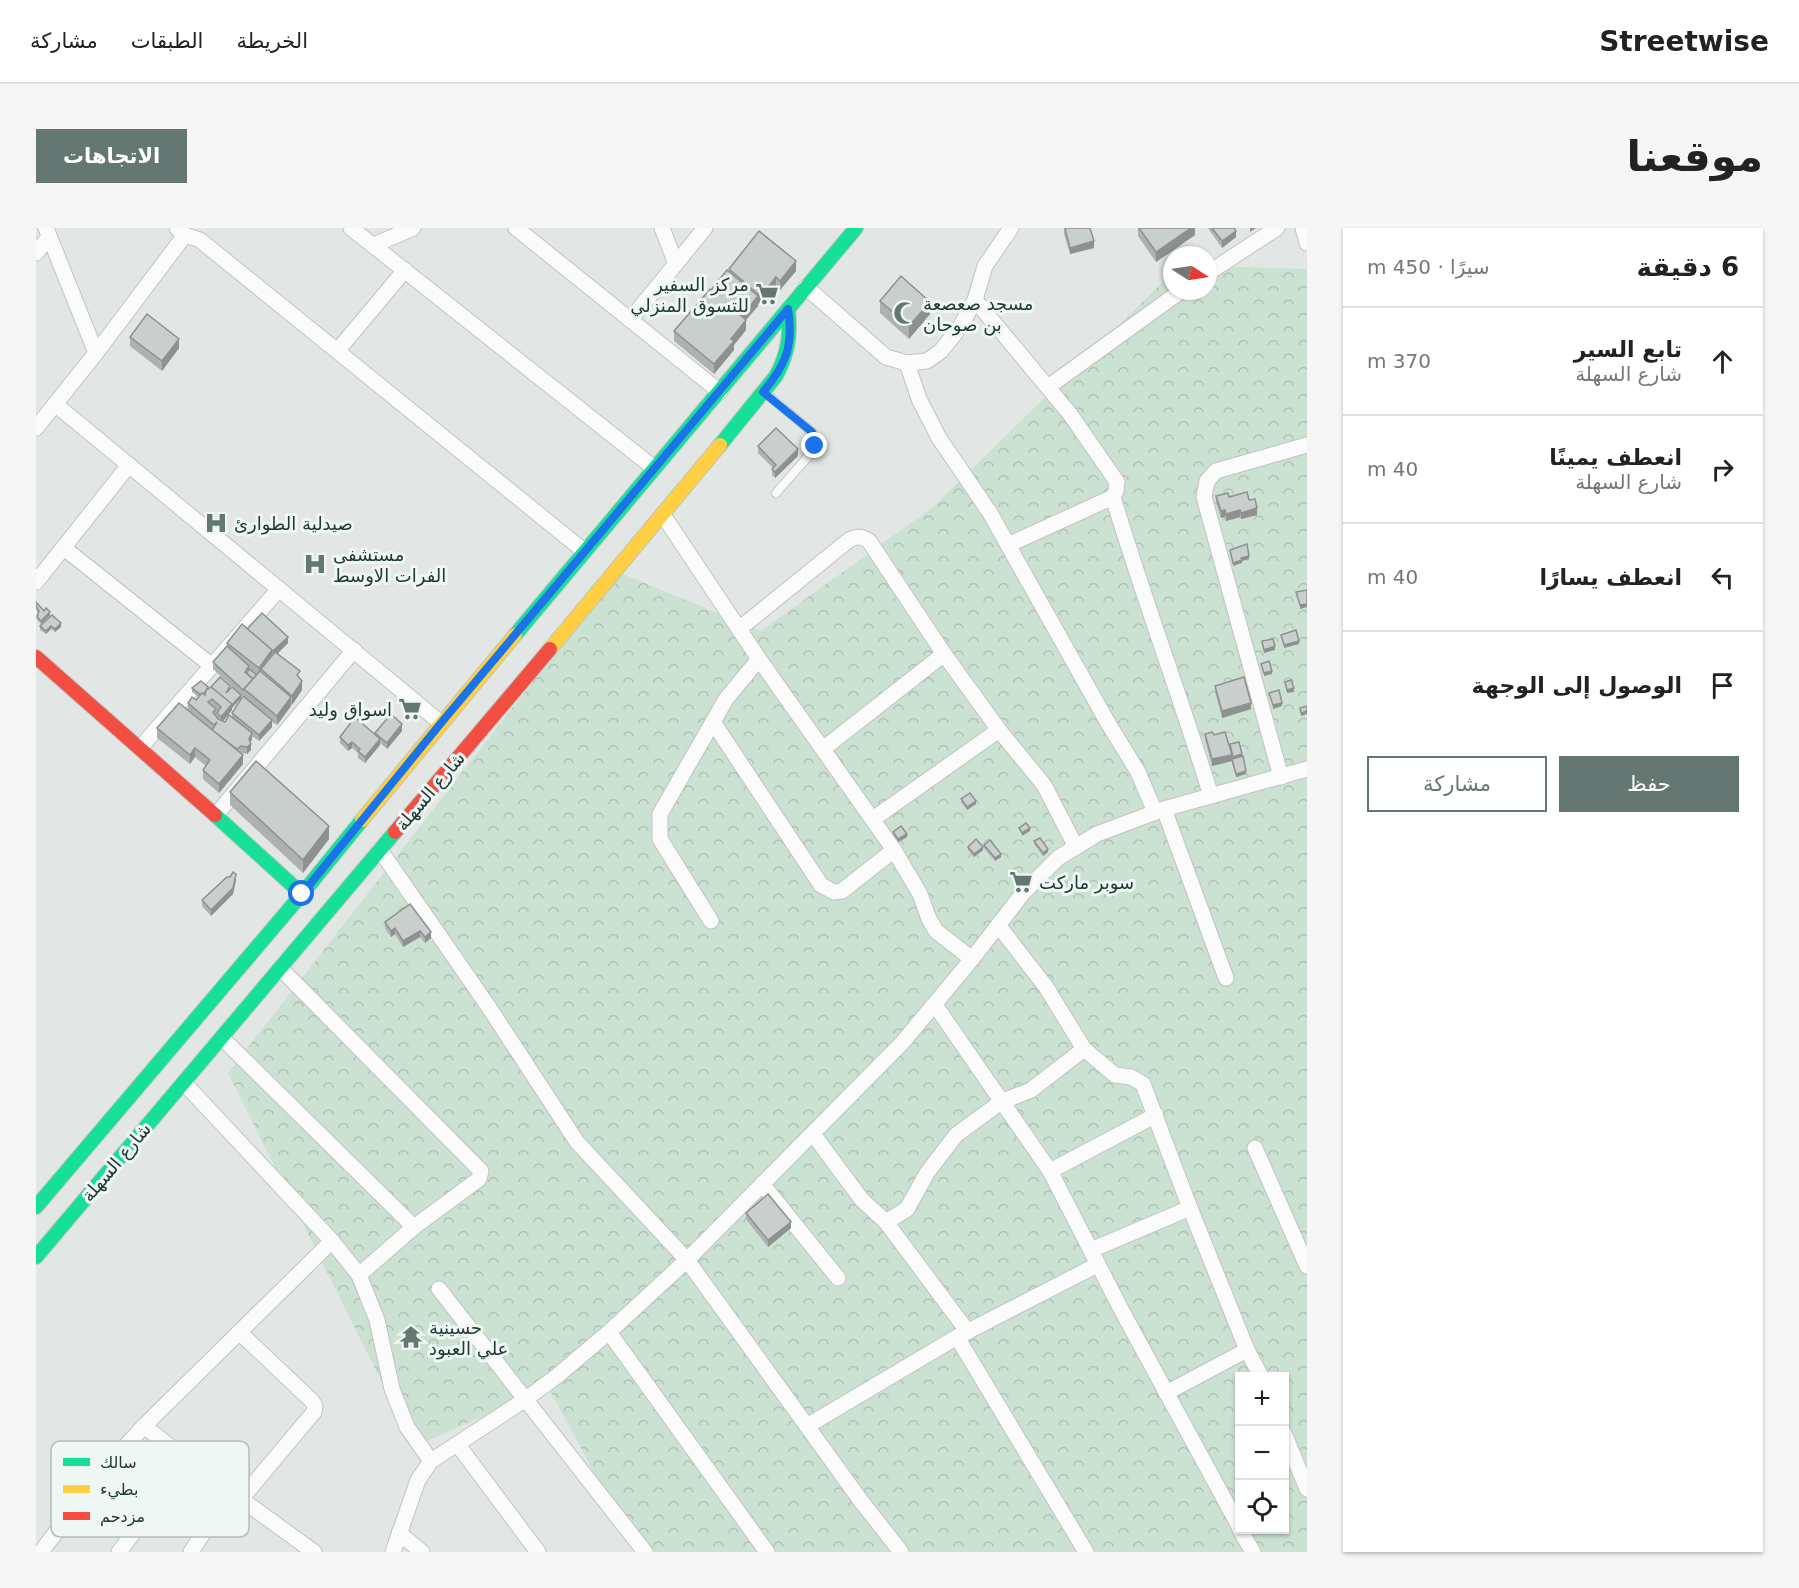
<!DOCTYPE html>
<html lang="ar">
<head>
<meta charset="utf-8">
<style>
  :root { --surface:#fff; --page:#f6f6f6; --text:#222; --muted:#767676; --line:#e0e0e0; --accent:#647772 }
  body { margin:0; font-family:"DejaVu Sans","Noto Sans Arabic",sans-serif; background:var(--page); color:var(--text); direction:rtl }
  .controls { position:absolute; right:18px; bottom:18px; display:grid; overflow:hidden; border-radius:0px; box-shadow:0 2px 4px #0004 }
  .controls button { width:54px; height:54px; display:grid; place-items:center; padding:0; border:0; border-bottom:2px solid var(--line); background:var(--surface); color:var(--text); font:30px sans-serif }
  .compass { position:absolute; left:1127px; top:18px; width:54px; height:54px; border-radius:50%; background:var(--surface); box-shadow:0 2px 4px #0004; rotate:102deg }
  .stop { position:absolute; width:18px; height:18px; margin:-14px; border:4px solid #1a73e8; border-radius:50%; background:#fff }
  .stop.end { background:#1a73e8; border-color:#fff; box-shadow:0 2px 6px #0008 }
  .list { margin:0; padding:0; list-style:none }
  h2 { display:flex; justify-content:space-between; align-items:center; height:78px; margin:0; padding:0 24px; font-size:26px }
  h2 small { font-size:20px; font-weight:400; color:var(--muted) }
  .list li { display:grid; grid-template-columns:39px 1fr auto; gap:18px; align-items:center; box-sizing:border-box; height:108px; padding:0 24px; border-top:2px solid var(--line) }
  .list b { display:block; font-size:22px; white-space:nowrap }
  .list p { margin:0; font-size:20px; white-space:nowrap; color:var(--muted) }
  .list em { font-size:20px; font-style:normal; color:var(--muted) }
  .actions { display:flex; gap:12px; padding:18px 24px }
  .actions a { flex:1; padding:14px 0; border:2px solid var(--accent); border-radius:0px; text-align:center; font-size:21px; color:var(--accent) }
  .actions .main { background:var(--accent); color:#fff }
  .icon { flex:none; width:33px; height:33px; fill:none; stroke:currentColor; stroke-width:2; stroke-linecap:round; stroke-linejoin:round }
  .map { position:relative; flex:none; width:1271px; height:1324px; overflow:hidden; direction:ltr; border-radius:0px }
  header { display:flex; align-items:center; gap:36px; box-sizing:border-box; height:84px; padding:0 30px; background:var(--surface); border-bottom:2px solid var(--line) }
  header strong { font-size:28px }
  nav { display:flex; gap:33px; margin-inline-start:auto; font-size:21px }
  .intro { display:flex; align-items:center; justify-content:space-between; box-sizing:border-box; height:144px; padding:0 36px }
  h1 { margin:0; font-size:42px }
  .button { padding:15px 27px; border-radius:0px; background:var(--accent); color:#fff; font-size:21px; font-weight:700 }
  main { display:flex; gap:36px; padding:0 36px }
  aside { flex:1; background:var(--surface); border-radius:0px; box-shadow:0 2px 4px #0004 }
  .map>svg:first-child { display:block }
</style>
</head>
<body>
<header>
<strong>Streetwise</strong>
<nav><a>الخريطة</a><a>الطبقات</a><a>مشاركة</a></nav>
</header>
<div class="intro"><h1>موقعنا</h1><a class="button">الاتجاهات</a></div>
<main>
<aside>
<h2>6 دقيقة<small>سيرًا · 450 m</small></h2>
<ul class="list">
<li><svg class="icon" aria-label="ahead" viewBox="0 0 24 24"><path d="M12 20V5M6 11l6-6 6 6"/></svg><div><b>تابع السير</b><p>شارع السهلة</p></div><em>370 m</em></li>
<li><svg class="icon" aria-label="right" viewBox="0 0 24 24"><path d="M7 20v-9h11M14 6l5 5-5 5"/></svg><div><b>انعطف يمينًا</b><p>شارع السهلة</p></div><em>40 m</em></li>
<li><svg class="icon" aria-label="left" viewBox="0 0 24 24"><path d="M17 20v-9H6M10 6l-5 5 5 5"/></svg><div><b>انعطف يسارًا</b></div><em>40 m</em></li>
<li><svg class="icon" aria-label="arrive" viewBox="0 0 24 24"><path d="M6 21V4h12l-3 4 3 4H6"/></svg><div><b>الوصول إلى الوجهة</b></div></li>
</ul>
<div class="actions"><a class="main">حفظ</a><a>مشاركة</a></div>
</aside>
<div class="map">
<svg width="1271" height="1324" viewBox="0 0 1271 1324">
  <defs>
    <pattern id="forest-crowns" width="20" height="18" patternUnits="userSpaceOnUse" patternTransform="scale(1.5)"><rect width="20" height="18" fill="#cbe1d2"/><path d="M2 6a3 3 0 1 1 6 0M12 15a3 3 0 1 1 6 0" fill="none" stroke="#aec2b5"/></pattern>
  </defs>
  <rect width="100%" height="100%" fill="#e2e7e5"/>
  <path fill="url(#forest-crowns)" fill-rule="evenodd" d="M1172 38 1271 41V1324H601L512 1159 378 1219 192 845 582 344 725 403 897 279 1136 45V63H1172ZM1204 1148H1248V1302H1204Z"/>
  <g fill="none" stroke-linecap="round" stroke-linejoin="round">
    <g stroke="#bfc4c2" stroke-width="10">
      <polyline id="lane" points="728,164 776,204 780,213 777,223 740,265"/>
    </g>
    <g stroke="#bfc4c2" stroke-width="17">
      <g id="street">
        <polyline points="10,0 60,125"/>
        <polyline points="141,0 149,7 164,12 548,323"/>
        <polyline points="315,0 618,240"/>
        <polyline points="480,0 684,164"/>
        <polyline points="626,0 640,36"/>
        <polyline points="1267,0 1271,15"/>
        <polyline points="338,17 377,0"/>
        <polyline points="0,25 13,9"/>
        <polyline points="1172,45 1241,0"/>
        <polyline points="770,59 850,129 871,135 891,133 905,123 924,99 939,72 949,38 975,0"/>
        <path d="M939 72 1034 186 1081 254 1080 263 1077 269C1107 369 1144 467 1175 568"/>
        <polyline points="594,92 669,0"/>
        <polyline points="302,122 369,42"/>
        <polyline points="871,135 883,171 903,210 954,285 1072,495 1102,544 1119,584"/>
        <polyline points="1012,159 1145,63"/>
        <polyline points="19,176 405,495"/>
        <polyline points="0,200 60,125 149,7"/>
        <polyline points="627,287 723,431 858,622 884,666 893,691 900,703 936,731"/>
        <polyline points="972,317 1077,269"/>
        <polyline points="28,320 176,438"/>
        <polyline points="0,354 93,237"/>
        <path d="M703 401 813 312C820 308 826 308 833 313L908 426 963 502 1008 557 1040 619"/>
        <polyline points="677,494 785,657 798,664 806,663 858,622"/>
        <polyline points="104,520 243,361"/>
        <polyline points="787,521 908,426"/>
        <polyline points="1245,549 1168,269 1171,253 1180,243 1271,217"/>
        <polyline points="1128,581 1190,750"/>
        <polyline points="180,587 318,422"/>
        <polyline points="837,591 963,502"/>
        <polyline points="344,622 452,778 541,914 651,1032 825,1273 865,1324"/>
        <polyline points="675,693 624,611 624,586 690,471 723,431"/>
        <polyline points="245,741 445,943 443,951 378,999 323,1047"/>
        <polyline points="899,777 1014,943 1086,1083 1204,1300"/>
        <polyline points="186,810 378,999"/>
        <polyline points="1048,821 1079,847 1095,849 1107,856 1154,980 1211,1122 1225,1148"/>
        <polyline points="148,855 296,1013 323,1047 341,1092 356,1161 371,1199 395,1233"/>
        <polyline points="777,906 826,972 850,994 871,981 891,945 920,907 965,874 995,862 1048,821 1010,759 962,697"/>
        <polyline points="1219,920 1271,1038"/>
        <polyline points="1014,943 1120,887"/>
        <polyline points="726,956 802,1050"/>
        <polyline points="850,994 932,1104"/>
        <polyline points="1055,1022 1154,980"/>
        <polyline points="403,1061 609,1324"/>
        <polyline points="203,1104 276,1173 279,1178 278,1184 205,1271"/>
        <polyline points="573,1104 731,1324"/>
        <polyline points="921,1109 1050,1324"/>
        <polyline points="1130,1165 1211,1122"/>
        <polyline points="108,1198 151,1232 278,1324"/>
        <polyline points="771,1198 921,1109 1061,1037"/>
        <polyline points="1248,1205 1271,1261"/>
        <polyline points="422,1217 502,1324"/>
        <polyline points="1204,1302 1217,1324"/>
        <polyline points="363,1305 386,1324"/>
        <polyline points="5,1324 63,1247 108,1198 296,1013"/>
        <polyline points="83,1324 151,1232"/>
        <polyline points="155,1324 194,1263"/>
        <polyline points="357,1324 382,1252 395,1233 490,1171 521,1148 573,1104 651,1032 866,815 936,731 987,665 1022,630 1061,606 1128,581 1271,541"/>
      </g>
    </g>
    <g stroke="#bec5c2" stroke-width="16">
      <g id="fast">
        <path d="M684 217 740 148C752 126 755 106 752 81"/>
        <polyline points="479,407 820,0"/>
        <polyline points="179,587 266,666"/>
        <polyline points="0,979 266,666 326,592"/>
        <polyline points="0,1029 359,604"/>
      </g>
    </g>
    <g stroke="#bec5c2" stroke-width="16">
      <g id="slow">
        <polyline points="514,421 684,217"/>
        <polyline points="326,592 479,407"/>
      </g>
    </g>
    <g stroke="#bec5c2" stroke-width="16">
      <g id="jam">
        <polyline points="0,429 179,587"/>
        <polyline points="359,604 514,421"/>
      </g>
    </g>
    <use href="#lane" stroke="#fbfbfb" stroke-width="8"/>
    <use href="#street" stroke="#fbfbfb" stroke-width="15"/>
    <use href="#fast" stroke="#16e098" stroke-width="14"/>
    <use href="#slow" stroke="#ffcf43" stroke-width="14"/>
    <use href="#jam" stroke="#f24e42" stroke-width="14"/>
  </g>
  <g fill="#adb2b0" fill-rule="evenodd">
    <polygon points="1028,0 1058,20 1034,26 1028,6"/>
    <polygon points="1102,0 1159,0 1159,7 1120,34 1102,8"/>
    <polygon points="1172,0 1198,0 1200,9 1186,20"/>
    <polygon points="693,41 760,43 744,62 740,59 730,71 728,70 722,76 722,78 710,92 710,102 698,117 698,122 678,146 638,113 638,103 658,81 658,80 693,43"/>
    <polygon points="844,73 894,86 873,111 844,85"/>
    <polygon points="94,109 143,120 126,143 94,118"/>
    <polygon points="722,218 762,228 739,250 736,247 736,241 737,240 722,225"/>
    <polygon points="1180,268 1193,269 1213,272 1221,287 1205,291 1204,289 1190,293 1189,289 1185,290 1180,275"/>
    <polygon points="0,374 8,383 14,387 5,396 1,392 2,385 0,381"/>
    <polygon points="25,395 25,399 19,404 15,401 10,406 4,402 4,398"/>
    <path d="M211 401 252 415 242 425 264 450 266 462 256 477 255 476V478L241 497 236 494V499L223 513 216 508V511L214 515 215 522 211 526 205 525 207 536 183 565 167 551V542L170 538 159 529 154 536 121 510V500L152 481V475L160 472 163 469 156 464V460L194 461 202 464 177 441V434L191 418V415ZM205 467 207 468 208 467V469L196 485V489L189 494 187 493 196 482V480L205 470Z"/>
    <polygon points="1179,458 1215,481 1186,490 1179,464"/>
    <polygon points="366,503 351,521 344,515 344,517 329,535 322,530 322,525 316,520 312,523 304,515 304,509 339,507 339,505"/>
    <polygon points="1169,506 1178,507 1206,528 1210,546 1200,549 1196,535 1197,531 1196,528 1196,533 1176,538 1169,512"/>
    <polygon points="194,564 293,611 267,645 194,577"/>
    <polygon points="925,571 940,576 931,582 925,574"/>
    <polygon points="857,604 871,609 862,614 857,607"/>
    <polygon points="998,613 1012,624 1007,628 998,616"/>
    <polygon points="948,617 965,629 959,633 948,620"/>
    <polygon points="932,619 947,622 938,629 932,622"/>
    <polygon points="200,652 197,666 175,688 166,678 166,672"/>
    <polygon points="374,676 395,710 389,715 384,709 367,719 359,706 355,709 349,700 349,694"/>
    <polygon points="710,985 755,1000 732,1019 710,991"/>
  </g>
  <g fill="#8d9190">
    <polygon points="1155,0 1159,0 1159,7 1120,34 1120,24"/>
    <polygon points="1214,0 1220,0 1214,4"/>
    <polygon points="1200,3 1200,9 1186,20 1186,13"/>
    <polygon points="1058,13 1058,20 1034,26 1034,20"/>
    <polygon points="760,33 760,43 744,62 744,53"/>
    <polygon points="740,49 740,59 730,71 730,62"/>
    <polygon points="728,60 728,70 722,76 722,66"/>
    <polygon points="722,68 722,78 710,92 710,102 698,117 698,122 678,146 678,136 695,111 707,96 707,87"/>
    <polygon points="894,74 894,86 873,111 873,98"/>
    <polygon points="143,111 143,120 126,143 126,133"/>
    <polygon points="762,221 762,228 739,250 739,244"/>
    <polygon points="1221,280 1221,287 1205,291 1205,285"/>
    <polygon points="1189,282 1189,289 1185,290 1185,283"/>
    <polygon points="1204,282 1204,289 1190,293 1190,286"/>
    <polygon points="1213,328 1213,331 1206,333 1206,335 1197,338 1197,335 1205,330"/>
    <polygon points="1271,376 1271,379 1264,381 1264,377"/>
    <polygon points="14,384 14,387 5,396 5,393"/>
    <polygon points="25,395 25,399 19,404 19,401"/>
    <polygon points="15,398 15,401 10,406 10,403"/>
    <polygon points="252,409 252,415 237,430 237,423"/>
    <polygon points="1263,413 1263,416 1248,420 1248,417"/>
    <polygon points="1239,418 1239,422 1228,425 1228,422"/>
    <polygon points="236,422 236,431 225,441 225,446 223,450 223,440"/>
    <polygon points="1236,443 1236,446 1228,448 1228,445"/>
    <polygon points="266,453 266,462 256,477 256,468"/>
    <polygon points="1258,460 1258,464 1251,465 1251,462"/>
    <polygon points="205,467 205,470 196,480 196,482 185,496 185,489"/>
    <polygon points="255,469 255,478 241,497 241,488"/>
    <polygon points="1215,475 1215,481 1186,490 1186,483"/>
    <polygon points="1246,475 1246,478 1237,481 1237,477"/>
    <polygon points="1271,483 1271,486 1265,488 1265,485"/>
    <polygon points="236,492 236,499 223,513 223,507"/>
    <polygon points="366,496 366,503 351,521 351,515"/>
    <polygon points="216,505 216,511 213,517 213,511"/>
    <polygon points="344,511 344,517 329,535 329,529"/>
    <polygon points="316,514 316,520 312,523 312,517"/>
    <polygon points="215,516 215,522 211,526 211,519"/>
    <polygon points="159,520 159,529 154,536 154,527"/>
    <polygon points="1206,526 1206,529 1197,532 1197,529"/>
    <polygon points="207,527 207,536 183,565 183,556"/>
    <polygon points="1196,527 1196,533 1176,538 1176,531"/>
    <polygon points="1210,543 1210,546 1200,549 1200,546"/>
    <polygon points="940,573 940,576 931,582 931,579"/>
    <polygon points="293,598 293,611 267,645 267,632"/>
    <polygon points="994,600 994,603 986,608 986,605"/>
    <polygon points="871,606 871,609 862,614 862,611"/>
    <polygon points="947,619 947,622 938,629 938,626"/>
    <polygon points="1012,621 1012,624 1007,628 1007,625"/>
    <polygon points="965,626 965,629 959,633 959,630"/>
    <polygon points="200,646 200,652 197,666 175,688 175,682"/>
    <polygon points="359,700 359,706 355,709 355,703"/>
    <polygon points="384,703 384,709 367,719 367,713"/>
    <polygon points="395,704 395,710 389,715 389,709"/>
    <polygon points="755,994 755,1000 732,1019 732,1012"/>
  </g>
  <g fill="#c9cfcd" stroke="#8d9190" stroke-width="1.5">
    <polygon points="1029,0 1054,0 1058,13 1034,20"/>
    <polygon points="1103,0 1155,0 1120,24"/>
    <polygon points="1176,0 1198,0 1200,3 1186,13"/>
    <polygon points="723,3 760,33 744,53 740,49 730,62 728,60 722,66 693,41"/>
    <polygon points="691,42 722,68 707,87 689,74 710,92 695,111 698,113 678,136 638,103 657,81 672,92 658,80 674,61 675,62"/>
    <polygon points="865,48 894,74 873,98 844,73"/>
    <polygon points="111,86 143,111 126,133 94,109"/>
    <polygon points="740,200 762,221 739,244 736,241 740,237 722,218"/>
    <polygon points="1211,264 1213,272 1219,271 1221,280 1205,285 1204,282 1190,286 1189,282 1185,283 1180,268 1192,265 1193,269"/>
    <polygon points="1211,316 1213,328 1205,330 1206,332 1197,335 1194,322"/>
    <polygon points="1271,362 1271,376 1264,377 1260,364"/>
    <polygon points="0,374 8,383 10,380 14,384 5,393 1,389 3,383 0,378"/>
    <polygon points="226,385 252,409 237,423 236,422 211,401"/>
    <polygon points="16,387 25,395 19,401 15,398 10,403 4,398"/>
    <polygon points="206,396 236,422 223,440 191,415"/>
    <polygon points="1260,402 1263,413 1248,417 1245,407"/>
    <polygon points="1237,411 1239,418 1228,422 1226,413"/>
    <polygon points="191,418 213,438 209,444 217,451 207,462 177,434"/>
    <polygon points="239,424 264,443 261,447 266,453 256,468 225,441"/>
    <polygon points="1233,433 1236,443 1228,445 1225,436"/>
    <polygon points="213,441 221,447 217,451 211,445"/>
    <polygon points="224,443 255,469 241,488 208,461"/>
    <polygon points="184,449 194,458 190,465 196,459 205,467 196,477 175,459"/>
    <polygon points="1208,449 1215,475 1186,483 1179,458"/>
    <polygon points="1255,452 1258,460 1251,462 1249,454"/>
    <polygon points="165,453 172,459 168,466 166,465 165,467 156,460"/>
    <polygon points="175,459 196,476 185,489 181,485 185,479 176,471 172,474 180,481 177,484 182,491 189,494 193,487 216,505 213,511 215,516 211,519 205,518 201,521 176,502 181,494 178,497 152,475 156,469 160,472 166,465 169,467 170,462"/>
    <polygon points="1243,462 1246,475 1237,477 1233,465"/>
    <polygon points="207,468 236,492 223,507 196,485"/>
    <polygon points="143,475 207,527 183,556 167,542 174,532 159,520 154,527 121,500"/>
    <polygon points="1271,478 1271,484 1271,483 1265,485 1264,480"/>
    <polygon points="355,486 366,496 351,515 339,505"/>
    <polygon points="319,489 344,511 329,529 322,523 324,521 316,514 312,517 304,509"/>
    <polygon points="1176,504 1178,507 1189,504 1196,527 1176,531 1169,506"/>
    <polygon points="1203,514 1206,526 1197,529 1194,516"/>
    <polygon points="1207,528 1210,543 1200,546 1196,531"/>
    <polygon points="220,533 293,598 267,632 194,564"/>
    <polygon points="934,565 940,573 931,579 925,571"/>
    <polygon points="990,595 994,600 986,605 983,600"/>
    <polygon points="865,598 871,606 862,611 857,604"/>
    <polygon points="1004,610 1012,621 1007,625 998,613"/>
    <polygon points="940,611 947,619 938,626 932,619"/>
    <polygon points="954,612 965,626 959,630 948,617"/>
    <polygon points="197,644 200,646 197,660 175,682 166,672 191,649 194,649"/>
    <polygon points="374,676 395,704 389,709 384,703 367,713 359,700 355,703 349,694"/>
    <polygon points="732,966 755,994 732,1012 710,985"/>
  </g>
  <g fill="none" stroke-linecap="round" stroke-linejoin="round">
    <path stroke="#1a73e8" stroke-width="8" d="M266 666 405 495 752 81C758 117 750 137 727 164L776 204 780 213 779 218"/>
  </g>
  <defs>
    <g id="supermarket-bare" transform="scale(1.8)"><path d="M-6-5.5h2.5l.6 2H6L4.5 2H-2.5L-4.4-4H-6ZM-1.5 3.2a1.3 1.3 0 1 0 .1 0ZM3 3.2a1.3 1.3 0 1 0 .1 0Z" fill="#647772" stroke="#eff7f4" stroke-width="2.5" paint-order="stroke"/></g>
    <g id="mosque-bare" transform="scale(1.8)"><path d="M3.5-4.9A6 6 0 1 0 3.5 4.9A5 5 0 1 1 3.5-4.9Z" fill="#647772" stroke="#eff7f4" stroke-width="2.5" paint-order="stroke"/></g>
    <g id="hospital-bare" transform="scale(1.8)"><path d="M-5-5h3v3.5h4V-5h3V5h-3V1.5h-4V5h-3Z" fill="#647772" stroke="#eff7f4" stroke-width="2.5" paint-order="stroke"/></g>
    <g id="temple-bare" transform="scale(1.8)"><path d="M0-6L5-2H3V0L6.5 2.5H4V6H1.5V3h-3V6H-4V2.5H-6.5L-3 0V-2H-5Z" fill="#647772" stroke="#eff7f4" stroke-width="2.5" paint-order="stroke"/></g>
  </defs>
  <g fill-rule="evenodd">
    <use href="#supermarket-bare" x="731" y="66"/>
    <use href="#mosque-bare" x="869" y="85"/>
    <use href="#hospital-bare" x="180" y="295"/>
    <use href="#hospital-bare" x="279" y="336"/>
    <use href="#supermarket-bare" x="374" y="481"/>
    <use href="#supermarket-bare" x="985" y="654"/>
    <use href="#temple-bare" x="375" y="1109"/>
  </g>
  <g text-anchor="middle" dominant-baseline="central" stroke-width="6" stroke-linejoin="round" paint-order="stroke">
    <g font-size="18" fill="#203a34" stroke="#eff7f4" text-anchor="start">
      <text x="713" y="56" text-anchor="end">مركز السفير<tspan x="713" dy="21">للتسوق المنزلي</tspan></text>
      <text x="887" y="75">مسجد صعصعة<tspan x="887" dy="21">بن صوحان</tspan></text>
      <text x="198" y="295">صيدلية الطوارئ</text>
      <text x="297" y="326">مستشفى<tspan x="297" dy="21">الفرات الاوسط</tspan></text>
      <text x="356" y="481" text-anchor="end">اسواق وليد</text>
      <text x="1003" y="654">سوبر ماركت</text>
      <text x="393" y="1099">حسينية<tspan x="393" dy="21">علي العبود</tspan></text>
    </g>
    <g font-size="18" fill="#203a34" stroke="#eff7f4">
      <text transform="translate(394 563) rotate(-50)">شارع السهلة</text>
      <text transform="translate(80 934) rotate(-50)">شارع السهلة</text>
    </g>
  </g>
  <rect x="15" y="1213" width="198" height="96" rx="9" fill="#eff7f4" stroke="#b1beba" stroke-width="1.5"/>
  <rect x="27" y="1230" width="27" height="8" fill="#16e098"/>
  <rect x="27" y="1257" width="27" height="8" fill="#ffcf43"/>
  <rect x="27" y="1284" width="27" height="8" fill="#f24e42"/>
  <g font-size="16" fill="#203a34">
    <text x="64" y="1240">سالك</text>
    <text x="64" y="1267">بطيء</text>
    <text x="64" y="1294">مزدحم</text>
  </g>
</svg>
<div class="controls">
<button>+</button>
<button>−</button>
<button><svg class="icon" aria-label="locate" viewBox="0 0 24 24"><circle cx="12" cy="12" r="6"/><path d="M12 2v4M12 18v4M2 12h4M18 12h4"/></svg></button>
</div>
<svg class="compass" viewBox="-18 -18 36 36"><path d="M0-13l5 13h-10z" fill="#e53935"/><path d="M0 13l5-13h-10z" fill="#767676"/></svg>
<div class="stop" style="left:266px;top:666px"></div>
<div class="stop end" style="left:779px;top:218px"></div>
</div>
</main>
</body>
</html>
